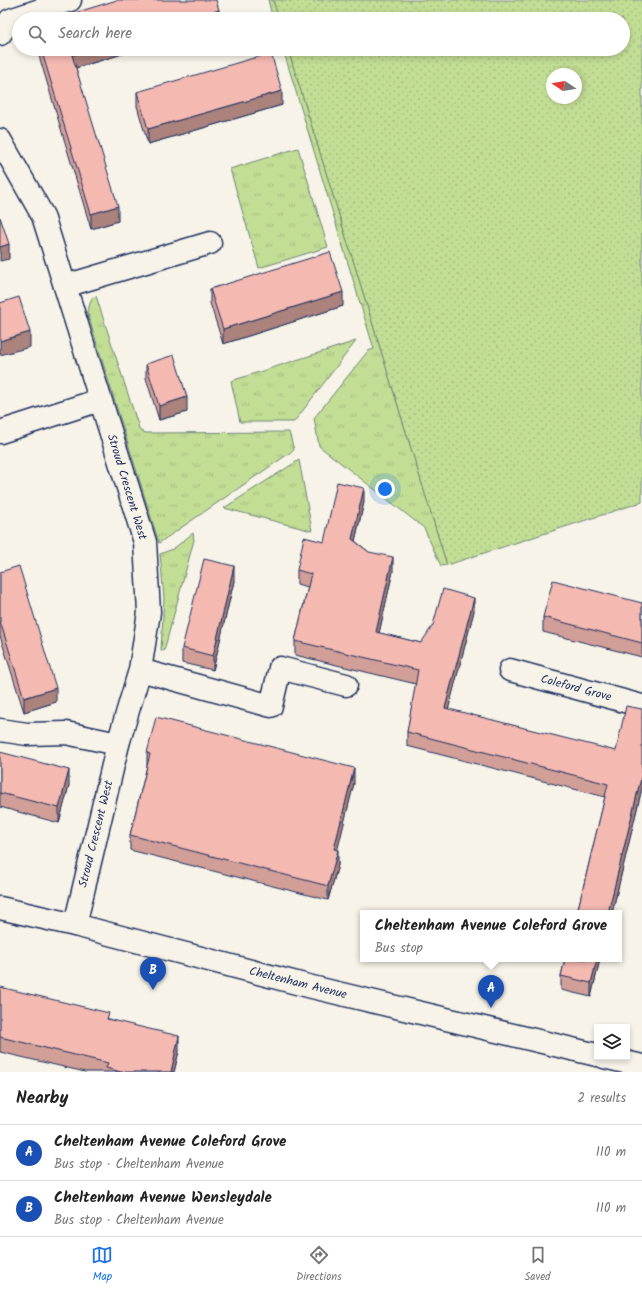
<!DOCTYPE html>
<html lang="en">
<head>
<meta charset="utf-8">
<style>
  :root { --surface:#fff; --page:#f2f2f2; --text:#222; --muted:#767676; --line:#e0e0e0; --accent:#1a73e8 }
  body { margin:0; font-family:Kalam,sans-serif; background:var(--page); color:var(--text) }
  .controls { position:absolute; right:12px; bottom:12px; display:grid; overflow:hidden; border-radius:0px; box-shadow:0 2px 6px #0003 }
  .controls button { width:36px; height:36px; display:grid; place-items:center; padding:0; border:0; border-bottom:1px solid var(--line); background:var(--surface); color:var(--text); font:20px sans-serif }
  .compass { position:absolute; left:546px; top:68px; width:36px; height:36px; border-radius:50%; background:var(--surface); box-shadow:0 2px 6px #0003; rotate:282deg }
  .you { position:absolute; left:385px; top:489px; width:14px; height:14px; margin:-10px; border:3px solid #fff; border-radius:50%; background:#1a73e8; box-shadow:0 0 0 6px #1a73e833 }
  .badge { display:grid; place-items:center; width:26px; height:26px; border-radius:50%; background:var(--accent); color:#fff; font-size:13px; font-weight:700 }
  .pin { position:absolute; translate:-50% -33px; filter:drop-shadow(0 1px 2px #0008) }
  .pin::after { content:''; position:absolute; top:21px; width:14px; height:12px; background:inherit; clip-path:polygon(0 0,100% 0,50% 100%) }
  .popup { position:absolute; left:360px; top:910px; width:262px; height:52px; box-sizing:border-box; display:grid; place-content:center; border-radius:0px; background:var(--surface); filter:drop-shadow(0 1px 3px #0005); font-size:13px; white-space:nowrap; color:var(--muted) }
  .popup b { font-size:15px; color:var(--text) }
  .popup::after { content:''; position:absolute; left:50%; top:100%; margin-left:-8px; border:8px solid transparent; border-top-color:var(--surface) }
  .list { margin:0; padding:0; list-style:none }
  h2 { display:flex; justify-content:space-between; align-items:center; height:52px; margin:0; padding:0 16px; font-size:17px }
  h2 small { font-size:13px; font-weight:400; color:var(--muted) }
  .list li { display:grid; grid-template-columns:26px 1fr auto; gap:12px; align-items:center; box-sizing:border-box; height:56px; padding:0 16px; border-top:1px solid var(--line) }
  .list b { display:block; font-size:15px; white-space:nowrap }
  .list p { margin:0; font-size:13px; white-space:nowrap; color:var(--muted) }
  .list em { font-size:13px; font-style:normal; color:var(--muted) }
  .icon { flex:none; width:22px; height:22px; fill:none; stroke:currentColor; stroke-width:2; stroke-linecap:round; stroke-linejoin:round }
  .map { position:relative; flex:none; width:642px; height:1072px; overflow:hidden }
  .search { position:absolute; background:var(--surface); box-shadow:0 2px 6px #0003; left:12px; right:12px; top:12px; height:44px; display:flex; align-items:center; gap:10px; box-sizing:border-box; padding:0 14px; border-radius:22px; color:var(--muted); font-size:15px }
  .sheet { height:164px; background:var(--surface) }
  nav { display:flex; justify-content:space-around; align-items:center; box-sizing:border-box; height:56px; border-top:1px solid var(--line); background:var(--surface); font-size:11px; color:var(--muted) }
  nav a { display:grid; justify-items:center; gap:2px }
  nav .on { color:var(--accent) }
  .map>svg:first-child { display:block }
</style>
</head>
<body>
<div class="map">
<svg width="642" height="1072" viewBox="0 0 642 1072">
  <defs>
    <pattern id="grass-tufts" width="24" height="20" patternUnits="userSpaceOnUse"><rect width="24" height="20" fill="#c2dd94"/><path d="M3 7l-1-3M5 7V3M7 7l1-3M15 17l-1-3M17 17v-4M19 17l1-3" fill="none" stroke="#a6be82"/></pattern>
    <pattern id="park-dots" width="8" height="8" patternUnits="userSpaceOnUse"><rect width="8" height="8" fill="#c2dd94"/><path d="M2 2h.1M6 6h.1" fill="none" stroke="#a6be82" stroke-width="1.8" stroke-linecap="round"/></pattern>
  </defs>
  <rect width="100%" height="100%" fill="#f7f3e8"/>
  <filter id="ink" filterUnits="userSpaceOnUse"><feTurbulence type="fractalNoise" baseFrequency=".025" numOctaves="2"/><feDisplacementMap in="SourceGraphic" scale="8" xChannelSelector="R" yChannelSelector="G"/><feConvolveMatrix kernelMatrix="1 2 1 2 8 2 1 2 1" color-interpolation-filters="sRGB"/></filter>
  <g filter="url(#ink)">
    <g fill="url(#grass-tufts)" stroke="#6e8679">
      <polygon points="268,0 273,0 279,19 273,19"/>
      <polygon points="283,49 288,49 447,565 441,566 424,528 319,446 314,418 368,351 374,349"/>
      <polygon points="298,148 328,247 259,268 230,169"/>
      <polygon points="96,296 140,431 146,433 289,432 294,450 159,543 87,312 92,298"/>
      <polygon points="356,341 294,422 240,422 231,381"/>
      <polygon points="299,460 312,531 224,508"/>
      <polygon points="193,533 194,540 164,651 161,650 164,598 160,554 173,549"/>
    </g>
    <path fill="url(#park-dots)" stroke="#6e8679" fill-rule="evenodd" d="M273 0H642V502L447 565 288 49H623V19H279ZM552 74H576V98H552Z"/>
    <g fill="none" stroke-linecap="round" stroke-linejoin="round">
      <g stroke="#1b2f5e" stroke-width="25">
        <g id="minor">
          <polyline points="0,34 10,20 70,0"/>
          <polyline points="0,140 43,216 145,542 149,612 140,670 118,744 75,925"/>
          <polyline points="65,286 210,243"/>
          <polyline points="0,432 100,400"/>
          <polyline points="140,670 271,706 280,668 346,685"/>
          <polyline points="510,670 642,706"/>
          <polyline points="0,730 27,734 66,733 118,744"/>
          <polyline points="0,908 75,925 312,987 597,1055"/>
          <polyline points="604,1057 642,1066"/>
        </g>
      </g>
      <use href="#minor" stroke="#f7f3e8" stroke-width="22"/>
    </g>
    <g fill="#d29f98" stroke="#1b2f5e">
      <polygon points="37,49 139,49 76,68 118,221 91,229"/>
      <polygon points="137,92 282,105 148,144 137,106"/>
      <polygon points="210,289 343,306 223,344 210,303"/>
      <polygon points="146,364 187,412 159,420 146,378"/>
      <polygon points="364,502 355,541 393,571 379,633 421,643 474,611 448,709 642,788 612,913 577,913 605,797 407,746 407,732 416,684 295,655 295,641 308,587 297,584 297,570 324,542"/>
      <polygon points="0,572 56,702 24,712 0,636"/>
      <polygon points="234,581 213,670 182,663 182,648"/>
      <polygon points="642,603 642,657 543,632 543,617"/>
      <polygon points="0,752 69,785 59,823 0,807"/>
      <polygon points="147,753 354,783 337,850 338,865 328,900 130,850 130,835 147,766"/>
      <polygon points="565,959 600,959 591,997 561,990 561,976"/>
      <polygon points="0,987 109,1019 179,1051 174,1072 85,1072 0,1052"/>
    </g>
    <g fill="#ab827c" stroke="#1b2f5e">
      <polygon points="219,10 219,19 189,19"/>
      <polygon points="91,49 139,49 72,69 72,55"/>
      <polygon points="282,91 282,105 148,144 148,129"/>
      <polygon points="118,206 118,221 91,229 91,214"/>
      <polygon points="9,244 9,259 0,261 0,247"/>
      <polygon points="343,292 343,306 223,344 223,329"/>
      <polygon points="30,332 30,347 0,355 0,341"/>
      <polygon points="187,397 187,412 159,420 159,406"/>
      <polygon points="364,488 364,502 352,553 352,539"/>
      <polygon points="393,557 393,571 376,646 376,632"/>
      <polygon points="234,566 234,581 213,670 213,656"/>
      <polygon points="474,598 474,611 445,722 445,708"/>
      <polygon points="56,688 56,702 24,712 24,698"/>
      <polygon points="354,768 354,783 334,864 334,849"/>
      <polygon points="69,770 69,785 59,823 59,808"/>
      <polygon points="642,774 642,788 612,913 608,913"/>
      <polygon points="338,850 338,865 328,900 328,886"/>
      <polygon points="597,959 600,959 591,997 591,983"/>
      <polygon points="179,1036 179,1051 174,1072 171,1072"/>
    </g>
    <g fill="#f4b9b1" stroke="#1b2f5e">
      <polygon points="117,0 216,0 219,10 189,19 55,19"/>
      <polygon points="41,49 91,49 72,55 118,206 91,214"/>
      <polygon points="271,53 282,91 148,129 137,92"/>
      <polygon points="0,217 9,244 0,247"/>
      <polygon points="330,252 343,292 223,329 210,289"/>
      <polygon points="19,297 30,332 0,341 0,303"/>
      <polygon points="174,355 187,397 159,406 146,364"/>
      <polygon points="337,482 364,488 352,539 369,552 393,557 376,632 421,643 433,625 443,589 474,598 445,708 616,751 626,706 642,709 642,774 608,913 577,913 608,784 407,732 418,670 295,641 311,574 297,570 304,537 324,542"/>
      <polygon points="204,559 234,566 213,656 182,648"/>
      <polygon points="19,566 56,688 24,698 0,621 0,572"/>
      <polygon points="553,580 642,603 642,643 543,617"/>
      <polygon points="156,717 354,768 334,849 338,850 328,886 130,835 150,754 147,753"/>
      <polygon points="0,752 69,770 59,808 0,793"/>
      <polygon points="565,959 597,959 591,983 561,976"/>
      <polygon points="0,987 109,1013 107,1019 179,1036 171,1072 121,1072 106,1068 108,1063 0,1037"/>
    </g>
  </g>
  <g text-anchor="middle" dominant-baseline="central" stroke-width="3.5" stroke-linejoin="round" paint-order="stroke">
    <g font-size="12" fill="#1b2f5e" stroke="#f7f3e8">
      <text transform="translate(127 487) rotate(73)">Stroud Crescent West</text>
      <text transform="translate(576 688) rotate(15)">Coleford Grove</text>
      <text transform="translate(96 834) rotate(-76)">Stroud Crescent West</text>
      <text transform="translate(298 983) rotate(14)">Cheltenham Avenue</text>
    </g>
  </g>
</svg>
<div class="controls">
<button><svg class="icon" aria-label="layers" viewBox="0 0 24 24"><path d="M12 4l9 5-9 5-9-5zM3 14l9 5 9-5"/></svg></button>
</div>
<svg class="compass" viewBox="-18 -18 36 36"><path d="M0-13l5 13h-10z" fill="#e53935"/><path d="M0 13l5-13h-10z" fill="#767676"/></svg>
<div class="you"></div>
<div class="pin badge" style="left:491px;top:1008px;background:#1a4fb4">A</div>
<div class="popup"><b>Cheltenham Avenue Coleford Grove</b>Bus stop</div>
<div class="pin badge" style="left:153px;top:990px;background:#1a4fb4">B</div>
<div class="search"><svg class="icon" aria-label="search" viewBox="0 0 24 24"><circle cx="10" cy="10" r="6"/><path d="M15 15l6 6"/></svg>Search here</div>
</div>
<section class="sheet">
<h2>Nearby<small>2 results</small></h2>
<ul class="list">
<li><span class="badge" style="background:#1a4fb4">A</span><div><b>Cheltenham Avenue Coleford Grove</b><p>Bus stop · Cheltenham Avenue</p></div><em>110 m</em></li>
<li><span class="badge" style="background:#1a4fb4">B</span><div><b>Cheltenham Avenue Wensleydale</b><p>Bus stop · Cheltenham Avenue</p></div><em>110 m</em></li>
</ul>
</section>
<nav>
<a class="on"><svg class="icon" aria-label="map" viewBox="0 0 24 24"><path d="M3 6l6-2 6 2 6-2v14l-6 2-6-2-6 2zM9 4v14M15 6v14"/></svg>Map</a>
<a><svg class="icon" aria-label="directions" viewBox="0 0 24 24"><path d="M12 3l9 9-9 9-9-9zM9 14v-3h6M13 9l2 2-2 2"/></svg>Directions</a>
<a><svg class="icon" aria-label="saved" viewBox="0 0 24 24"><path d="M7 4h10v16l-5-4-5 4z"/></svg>Saved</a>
</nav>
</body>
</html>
